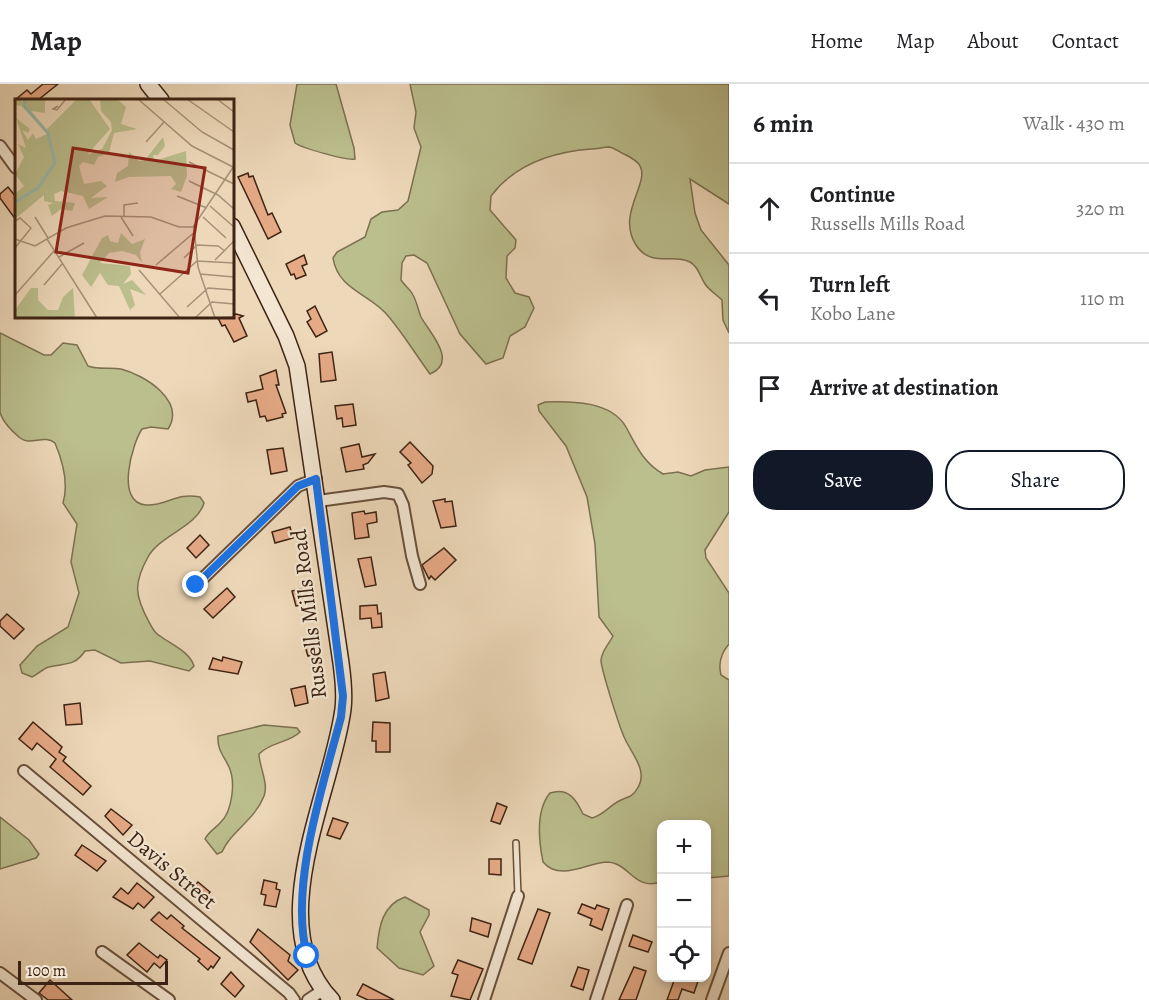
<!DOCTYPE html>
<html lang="en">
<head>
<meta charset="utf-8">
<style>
  :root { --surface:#fff; --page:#f6f6f6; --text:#202124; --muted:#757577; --line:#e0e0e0; --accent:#111827 }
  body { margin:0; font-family:Alegreya,serif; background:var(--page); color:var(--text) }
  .controls { position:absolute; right:18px; bottom:18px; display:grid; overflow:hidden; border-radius:12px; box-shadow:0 3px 9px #0003 }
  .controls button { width:54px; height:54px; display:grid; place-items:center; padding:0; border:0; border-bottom:2px solid var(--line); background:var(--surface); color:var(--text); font:30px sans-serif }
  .scale { position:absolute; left:18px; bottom:15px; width:150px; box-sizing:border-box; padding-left:6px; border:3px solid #3d2313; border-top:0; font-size:16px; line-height:21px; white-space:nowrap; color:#3d2313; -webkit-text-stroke:4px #f3e6d2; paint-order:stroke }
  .stop { position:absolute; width:18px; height:18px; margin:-14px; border:4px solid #1a73e8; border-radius:50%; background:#fff }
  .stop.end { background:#1a73e8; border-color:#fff; box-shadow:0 2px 6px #0008 }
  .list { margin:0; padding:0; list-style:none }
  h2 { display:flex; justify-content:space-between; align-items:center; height:78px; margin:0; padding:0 24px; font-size:26px }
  h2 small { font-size:20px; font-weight:400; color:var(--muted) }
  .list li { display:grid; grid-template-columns:39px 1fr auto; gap:18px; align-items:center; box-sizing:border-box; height:90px; padding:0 24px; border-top:2px solid var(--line) }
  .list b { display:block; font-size:22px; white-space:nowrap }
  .list p { margin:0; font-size:20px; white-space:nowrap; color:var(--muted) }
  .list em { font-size:20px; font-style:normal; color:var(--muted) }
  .actions { display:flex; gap:12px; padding:18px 24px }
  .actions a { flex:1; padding:14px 0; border:2px solid var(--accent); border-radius:24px; text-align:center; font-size:21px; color:var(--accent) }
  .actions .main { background:var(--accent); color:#fff }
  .icon { flex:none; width:33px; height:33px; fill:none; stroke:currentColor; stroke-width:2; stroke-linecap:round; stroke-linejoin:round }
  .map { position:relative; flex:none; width:729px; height:916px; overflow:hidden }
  header { display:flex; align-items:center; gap:36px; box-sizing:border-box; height:84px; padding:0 30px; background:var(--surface); border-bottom:2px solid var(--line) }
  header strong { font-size:28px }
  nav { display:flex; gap:33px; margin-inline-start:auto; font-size:21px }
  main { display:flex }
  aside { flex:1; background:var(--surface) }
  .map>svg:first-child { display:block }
</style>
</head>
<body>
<header>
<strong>Map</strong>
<nav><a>Home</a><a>Map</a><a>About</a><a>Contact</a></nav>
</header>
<main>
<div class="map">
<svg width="729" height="916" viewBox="0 0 729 916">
  <rect width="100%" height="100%" fill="#edd8b9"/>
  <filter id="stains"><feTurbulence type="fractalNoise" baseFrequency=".00333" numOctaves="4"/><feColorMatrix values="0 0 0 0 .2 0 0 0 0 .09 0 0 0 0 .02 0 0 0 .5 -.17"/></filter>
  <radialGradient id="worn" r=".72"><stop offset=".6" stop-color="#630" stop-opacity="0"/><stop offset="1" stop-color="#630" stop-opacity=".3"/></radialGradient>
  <g fill="#bbbe8d" stroke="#7c7050" stroke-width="1.5">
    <path d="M297 0H336L354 64 355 75C347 77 302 64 295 59L290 41Z"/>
    <path d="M410 0H729V120L690 95 695 129 701 146 729 181V249L723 236 722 216C717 211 709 206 705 200 700 193 699 183 690 178 673 169 651 184 636 161 616 130 650 99 640 82 638 78 630 73 626 71 621 69 615 64 609 63 604 63 597 65 591 65 553 68 515 80 491 112L490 126 516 156 515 164 507 172 506 194 515 209 529 213 534 224 525 243 510 252 503 274 486 280 460 250 427 179 414 171 406 172 402 179 401 196C405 202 410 205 413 211 417 218 418 226 421 233 429 248 459 278 430 290 416 271 404 251 389 233 372 210 338 207 333 174L337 168 365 153 371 135 382 128 398 126 408 117 421 63 414 44 416 28Z"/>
    <path d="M0 249 44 271H51L63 259 77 261 88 282C99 286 110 283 121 285 145 291 186 317 168 345L151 343 142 345C132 360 115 419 146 421 167 422 176 408 200 413L204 419C197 443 160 451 148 473 133 500 135 512 149 538 152 543 154 549 160 552 172 561 189 567 194 582L189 587 150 577 121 579 95 566 85 567C75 582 66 579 49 583 44 584 38 590 32 593L22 589 20 581 37 562 68 543 79 509 71 478 77 440 63 419C69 399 63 378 55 359 44 350 31 362 20 354 13 348 2 337 0 328 0 313 0 267 0 249Z"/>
    <path d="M545 318C572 317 611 317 626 343 637 363 643 378 663 390L678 388 691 392 705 386 729 383V428L705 466 706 474 729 509V560C721 569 718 579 721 591L729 596V792L707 794 706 740H662L661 798C633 807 630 778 606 778 587 779 560 798 543 778 539 758 535 727 550 709 568 703 576 715 583 730L592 734C604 731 609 722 619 717 626 713 632 714 637 705 649 688 632 670 625 655 620 645 601 585 601 576 602 566 609 560 613 552L599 533 595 460 587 413 566 362 539 327 538 321Z"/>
    <path d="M264 641 297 644 300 648C289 659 270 658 259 670 259 682 269 700 264 712 255 736 230 748 222 768L217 770 205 755C209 747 215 745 221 738 232 727 236 698 229 683 224 672 217 666 218 652Z"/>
    <polygon points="0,733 29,756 39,770 36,774 0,785"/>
    <path d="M405 813 429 826V831L420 848 434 882 423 891 399 884 377 864C379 843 382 821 405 813Z"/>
  </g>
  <g fill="#e7aa87" stroke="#3d2313" stroke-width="1.5">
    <polygon points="43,0 58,0 38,16 15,16 27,6 31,10"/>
    <polygon points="248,89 249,93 253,92 268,131 272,129 281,148 268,155 238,93"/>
    <polygon points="8,103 16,113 16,136 0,114 0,110"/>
    <polygon points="304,171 307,180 302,182 306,191 296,195 294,190 291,191 286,180"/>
    <polygon points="315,222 327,247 316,253 307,238 311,235 307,227"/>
    <polygon points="236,230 243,232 239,234 247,252 234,258 225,241 222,242 217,232"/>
    <polygon points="332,268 336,296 321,298 319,270"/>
    <polygon points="276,286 279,301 276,301 286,329 282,330 283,333 267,337 265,332 260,333 256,316 248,318 246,309 263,305 260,292"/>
    <polygon points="353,320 356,341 343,343 342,334 337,335 335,322"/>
    <polygon points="410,358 433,382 432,390 422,399 408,381 411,379 400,368"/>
    <polygon points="359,360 362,373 375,370 368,379 363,381 364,385 346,388 341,364"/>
    <polygon points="283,364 287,387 271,390 267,366"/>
    <polygon points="445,415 445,418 452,417 456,442 441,444 433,417"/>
    <polygon points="364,427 365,430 376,428 377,438 367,440 369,453 355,455 352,429"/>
    <polygon points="290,443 293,454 275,459 272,448"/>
    <polygon points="200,451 209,461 196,474 187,464"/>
    <polygon points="444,464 456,476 435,496 431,492 429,495 422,481"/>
    <polygon points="371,473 376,501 365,503 358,475"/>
    <polygon points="309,503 313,519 296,522 292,507"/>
    <polygon points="227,504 235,513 213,534 204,525"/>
    <polygon points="377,521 378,530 381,529 382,543 372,544 371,534 360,535 360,522"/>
    <polygon points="7,530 24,545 14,555 0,542 0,537"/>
    <polygon points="314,553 319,569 308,572 303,556"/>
    <polygon points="223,573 242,578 238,590 209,585 213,574 222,577"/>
    <polygon points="385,588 389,614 376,617 373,590"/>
    <polygon points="305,602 308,619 295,622 291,605"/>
    <polygon points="80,619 82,640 66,641 64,621"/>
    <polygon points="33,638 62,663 59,668 66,673 63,677 91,702 83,711 50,683 56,675 37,659 32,666 19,655"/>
    <polygon points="373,638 390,639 390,668 376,668 376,657 372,657"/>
    <polygon points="497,719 507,723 500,740 491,737"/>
    <polygon points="111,725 132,741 123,751 105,732"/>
    <polygon points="333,734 348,739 340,755 327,751"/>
    <polygon points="82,761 106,777 97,787 75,771"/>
    <polygon points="489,775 501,775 501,791 489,790"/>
    <polygon points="264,796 277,799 276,805 280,806 276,823 264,821 266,811 261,810"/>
    <polygon points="198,798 210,808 202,818 191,805"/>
    <polygon points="137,799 154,813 144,824 138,819 133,825 113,813 121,804 128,810"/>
    <polygon points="582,820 595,825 597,821 609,825 602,846 590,841 592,835 578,829"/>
    <polygon points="538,825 550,829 532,880 518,875"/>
    <polygon points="159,828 167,835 171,831 184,842 182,844 220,874 213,884 211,882 208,886 198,877 200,875 151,836"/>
    <polygon points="472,834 491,840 488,853 470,847"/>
    <polygon points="258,845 290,871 288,877 298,886 288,896 250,858"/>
    <polygon points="633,851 652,858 648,868 629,862"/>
    <polygon points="139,859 158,874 160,871 167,876 160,884 154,879 147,888 127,871"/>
    <polygon points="458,876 483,885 470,916 451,912 458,891 452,889"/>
    <polygon points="578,883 589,886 583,906 571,902"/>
    <polygon points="634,883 646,887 636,916 619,916"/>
    <polygon points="231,888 244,902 235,913 221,900"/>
    <polygon points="675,894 699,894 694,909 682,905 678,916 667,916"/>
    <polygon points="50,896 72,916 48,916 39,909"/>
    <polygon points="363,900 394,916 368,916 357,911"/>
  </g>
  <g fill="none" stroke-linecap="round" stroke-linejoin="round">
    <g stroke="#69503c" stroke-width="8">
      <polyline id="service" points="516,759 518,812"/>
    </g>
    <g stroke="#69503c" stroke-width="14">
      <g id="minor">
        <polyline points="0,62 16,84"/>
        <polyline points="318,417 384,408 398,410 403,421 412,472 420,500"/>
        <polyline points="196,501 298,402 316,395"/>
        <polyline points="24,687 289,909 294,916"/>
        <polyline points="102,868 169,916"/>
        <polyline points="0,889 36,916"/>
        <polyline points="308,916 323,906"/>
        <polyline points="484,916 518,812"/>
        <polyline points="596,916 627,821"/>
        <polyline points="712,916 729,869"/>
      </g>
    </g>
    <g stroke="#3d2313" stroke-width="18">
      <g id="secondary">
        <polyline points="148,0 161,16"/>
        <path d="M232 142 286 252 297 282 341 579C343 594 345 610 343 625 332 710 260 842 332 916"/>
      </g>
    </g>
    <use href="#service" stroke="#f3e6d2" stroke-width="5"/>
    <use href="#minor" stroke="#f3e6d2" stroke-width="10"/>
    <use href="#secondary" stroke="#f3e6d2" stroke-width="15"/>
  </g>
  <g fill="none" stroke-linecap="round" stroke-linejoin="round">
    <path stroke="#1a73e8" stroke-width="8" d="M196 501 298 402 316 395 343 612 341 633C323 702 289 801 307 872"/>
  </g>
  <g text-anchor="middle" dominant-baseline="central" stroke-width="4.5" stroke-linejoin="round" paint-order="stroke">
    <g font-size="22" fill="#3d2313" stroke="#f3e6d2">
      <text transform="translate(309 530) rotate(-97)">Russells Mills Road</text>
      <text transform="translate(172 786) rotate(40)">Davis Street</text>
    </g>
  </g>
  <g transform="translate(15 15)">
    <rect width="219" height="219" fill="#edd8b9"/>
    <path d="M0 0H30V14L16 12 31 31 62 0H74L95 30 72 56 87 50 97 31 96 23 86 12 85 0H102L111 8 106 25 122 30 99 34 94 54 83 58 79 66 68 63 64 67 69 85 86 82 92 87 76 99 93 98 74 110 68 97 46 92 39 95 40 102 60 104 57 112 46 110 37 117 33 106 38 104 29 102V96L0 120V95L9 87 0 75 9 58 3 45 11 49 1 19 15 30 13 34 7 31 13 41 18 34 21 40 32 35 7 7 0 6ZM148 38 150 47 143 56H138L139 62 171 52 172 77 166 93 156 90 161 85 156 77 114 78 100 83 102 74 113 67 114 53 124 62 130 61ZM106 134 117 145 130 140 125 153 127 164 121 156 107 152 94 154 85 164 115 167 116 175 108 185 117 181 131 196 115 190 120 206 115 211 104 187 93 186 85 174 76 188 67 176 87 139 93 136 95 142 103 144ZM16 189H23V201L33 211H43L48 198 58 189 60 219 1 218 0 211Z" fill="#bbbe8d"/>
    <path fill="none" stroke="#99baad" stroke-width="3" d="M0 103 23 89 40 64 33 34 9 7 10 0"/>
    <path fill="none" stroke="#a79077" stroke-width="1.5" d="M123 0 177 47 218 68M148 0 187 33 219 51M172 0 219 33M202 0 219 13M43 7 38 10 42 11 51 0M131 43 149 23M174 63 219 85M174 82 203 96 219 110M162 97 192 109M195 107 219 128M109 117V106L123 104M20 118 33 139M106 118 118 137M188 118 211 139M0 122 5 119 16 129 0 149M179 128 183 168 200 219M0 140 20 147 51 129 90 117 136 118 164 128H178L219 67M32 140 82 219M44 158 69 144M169 159 182 146 203 147 210 152M200 161 219 142M141 166 181 132M124 171 165 219M185 175 219 178M29 186 47 165M145 195 182 162 219 164M0 196 39 152M172 208 193 189 219 191M180 219 197 203 219 205M199 219 219 218"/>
    <path fill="#8f2418" fill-opacity="0.15" stroke="#8f2418" stroke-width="3" d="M58 49 190 69 173 174 41 153Z"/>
    <rect width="219" height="219" fill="none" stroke="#3d2313" stroke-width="3"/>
  </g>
  <rect width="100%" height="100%" filter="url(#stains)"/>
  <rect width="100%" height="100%" fill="url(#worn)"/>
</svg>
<div class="controls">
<button>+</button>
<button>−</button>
<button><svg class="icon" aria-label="locate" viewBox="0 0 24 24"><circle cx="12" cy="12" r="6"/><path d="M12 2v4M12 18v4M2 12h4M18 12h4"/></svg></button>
</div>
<div class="scale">100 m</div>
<div class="stop" style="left:307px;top:872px"></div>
<div class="stop end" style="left:196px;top:501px"></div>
</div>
<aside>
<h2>6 min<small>Walk · 430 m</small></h2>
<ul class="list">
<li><svg class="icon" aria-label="ahead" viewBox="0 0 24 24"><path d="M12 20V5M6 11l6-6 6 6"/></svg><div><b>Continue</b><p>Russells Mills Road</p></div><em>320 m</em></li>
<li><svg class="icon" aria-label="left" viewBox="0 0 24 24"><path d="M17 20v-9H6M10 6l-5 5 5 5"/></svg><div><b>Turn left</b><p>Kobo Lane</p></div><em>110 m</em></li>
<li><svg class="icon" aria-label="arrive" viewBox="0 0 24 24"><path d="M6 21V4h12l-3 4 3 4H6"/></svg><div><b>Arrive at destination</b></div></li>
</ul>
<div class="actions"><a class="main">Save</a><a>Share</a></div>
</aside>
</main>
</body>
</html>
